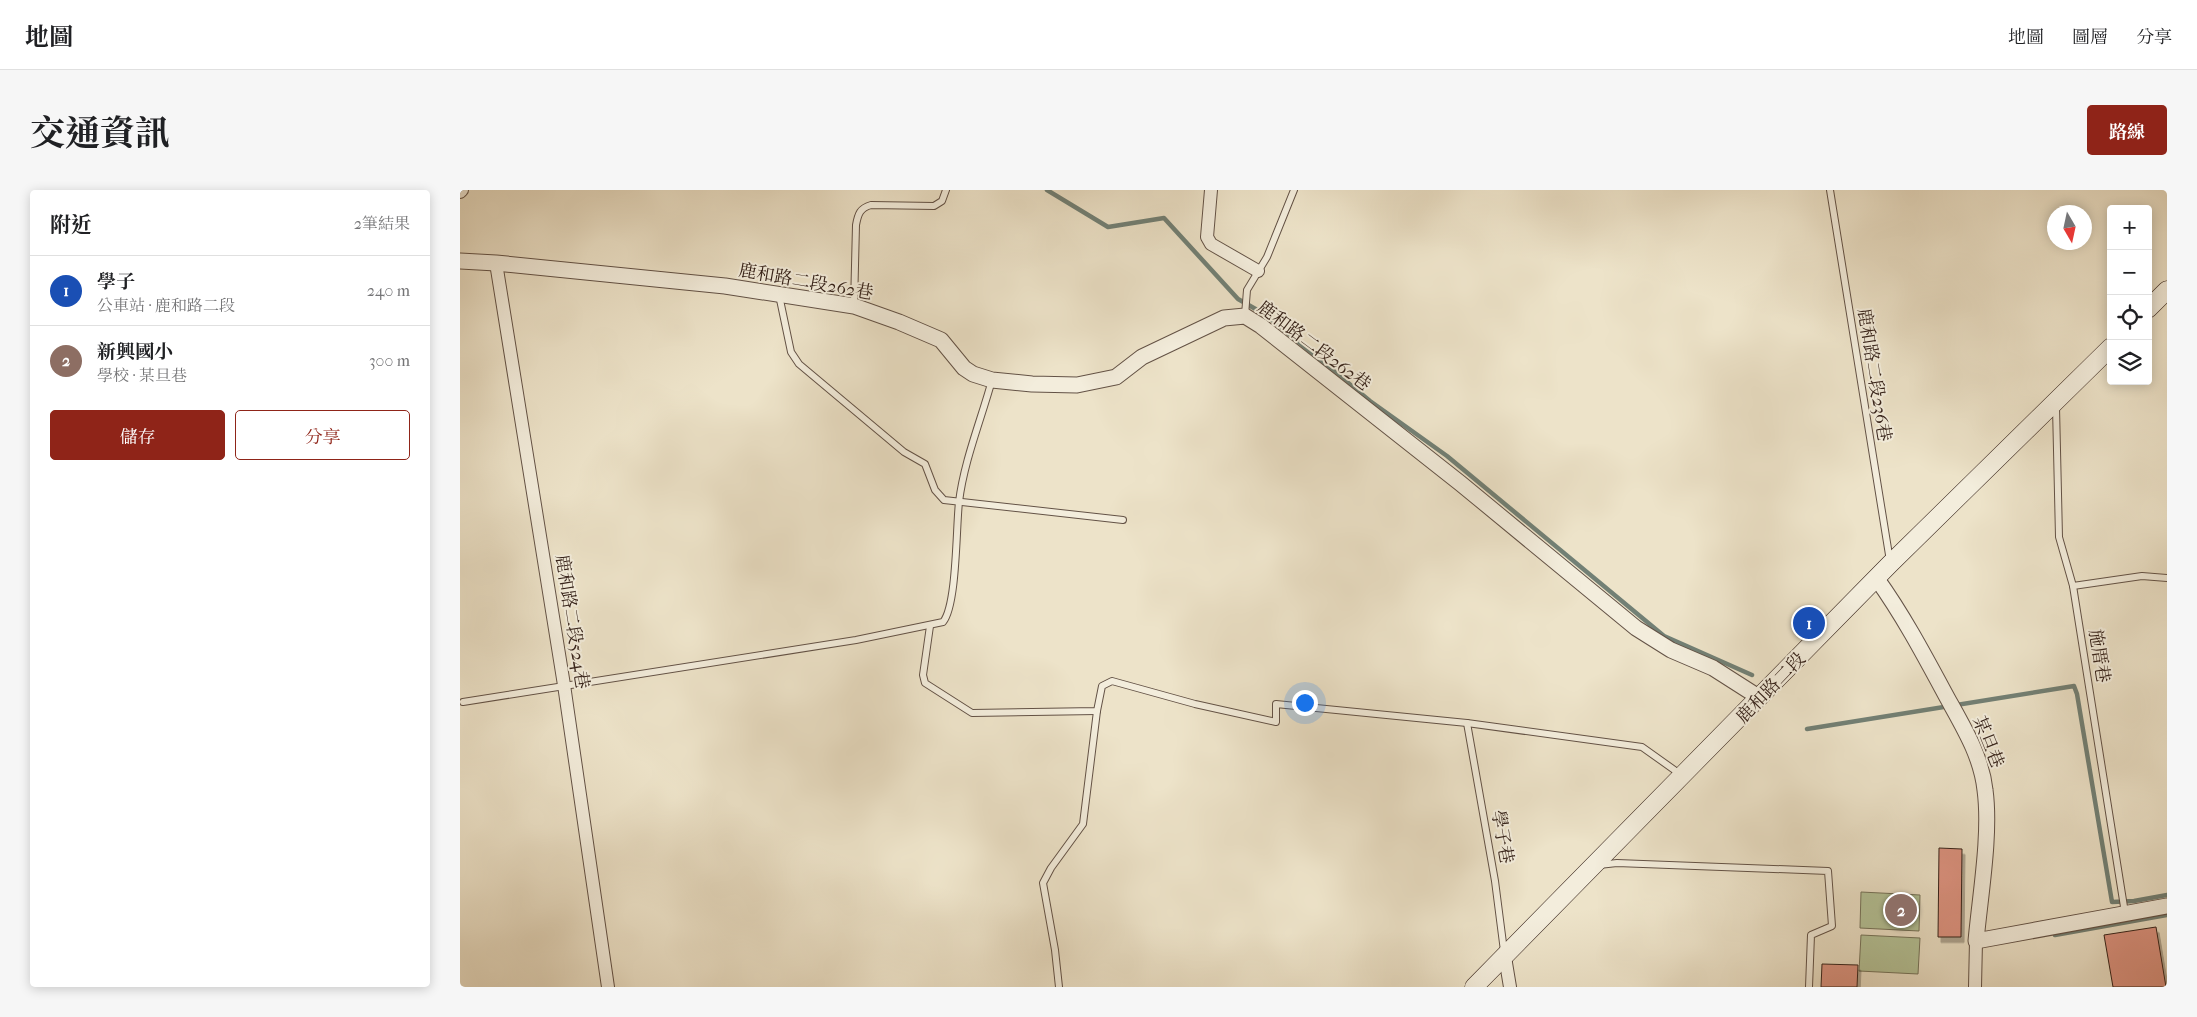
<!DOCTYPE html>
<html lang="zh-TW">
<head>
<meta charset="utf-8">
<style>
  :root { --surface:#fff; --page:#f6f6f6; --text:#202124; --muted:#757577; --line:#e0e0e0; --accent:#8f2418 }
  body { margin:0; font-family:"IM FELL French Canon","Noto Serif TC",serif; background:var(--page); color:var(--text) }
  .controls { position:absolute; right:15px; top:15px; display:grid; overflow:hidden; border-radius:5px; box-shadow:0 2px 12px #0003 }
  .controls button { width:45px; height:45px; display:grid; place-items:center; padding:0; border:0; border-bottom:1px solid var(--line); background:var(--surface); color:var(--text); font:25px sans-serif }
  .compass { position:absolute; left:1587px; top:15px; width:45px; height:45px; border-radius:50%; background:var(--surface); box-shadow:0 2px 12px #0003; rotate:171deg }
  .you { position:absolute; left:844px; top:512px; width:18px; height:18px; margin:-12px; border:4px solid #fff; border-radius:50%; background:#1a73e8; box-shadow:0 0 0 8px #1a73e833 }
  .badge { display:grid; place-items:center; width:32px; height:32px; border-radius:50%; background:var(--accent); color:#fff; font-size:16px; font-weight:700 }
  .pin { position:absolute; translate:-50% -50%; border:2px solid #fff; box-shadow:0 1px 5px #0006 }
  .list { margin:0; padding:0; list-style:none }
  h2 { display:flex; justify-content:space-between; align-items:center; height:65px; margin:0; padding:0 20px; font-size:21px }
  h2 small { font-size:16px; font-weight:400; color:var(--muted) }
  .list li { display:grid; grid-template-columns:32px 1fr auto; gap:15px; align-items:center; box-sizing:border-box; height:70px; padding:0 20px; border-top:1px solid var(--line) }
  .list b { display:block; font-size:19px; white-space:nowrap }
  .list p { margin:0; font-size:16px; white-space:nowrap; color:var(--muted) }
  .list em { font-size:16px; font-style:normal; color:var(--muted) }
  .actions { display:flex; gap:10px; padding:15px 20px }
  .actions a { flex:1; padding:11px 0; border:1px solid var(--accent); border-radius:5px; text-align:center; font-size:18px; color:var(--accent) }
  .actions .main { background:var(--accent); color:#fff }
  .icon { flex:none; width:28px; height:28px; fill:none; stroke:currentColor; stroke-width:2; stroke-linecap:round; stroke-linejoin:round }
  .map { position:relative; flex:none; width:1707px; height:797px; overflow:hidden; border-radius:5px }
  header { display:flex; align-items:center; gap:30px; box-sizing:border-box; height:70px; padding:0 25px; background:var(--surface); border-bottom:1px solid var(--line) }
  header strong { font-size:24px }
  nav { display:flex; gap:28px; margin-inline-start:auto; font-size:18px }
  .intro { display:flex; align-items:center; justify-content:space-between; box-sizing:border-box; height:120px; padding:0 30px }
  h1 { margin:0; font-size:35px }
  .button { padding:12px 22px; border-radius:5px; background:var(--accent); color:#fff; font-size:18px; font-weight:700 }
  main { display:flex; gap:30px; padding:0 30px }
  aside { flex:1; background:var(--surface); border-radius:5px; box-shadow:0 2px 12px #0003 }
  .map>svg:first-child { display:block }
</style>
</head>
<body>
<header>
<strong>地圖</strong>
<nav><a>地圖</a><a>圖層</a><a>分享</a></nav>
</header>
<div class="intro"><h1>交通資訊</h1><a class="button">路線</a></div>
<main>
<aside>
<h2>附近<small>2筆結果</small></h2>
<ul class="list">
<li><span class="badge" style="background:#1a4fb4">1</span><div><b>學子</b><p>公車站 · 鹿和路二段</p></div><em>240 m</em></li>
<li><span class="badge" style="background:#8d6e63">2</span><div><b>新興國小</b><p>學校 · 某旦巷</p></div><em>300 m</em></li>
</ul>
<div class="actions"><a class="main">儲存</a><a>分享</a></div>
</aside>
<div class="map">
<svg width="1707" height="797" viewBox="0 0 1707 797">
  <defs>
    <filter id="shadow"><feDropShadow dx="3" dy="5.5" stdDeviation="0" flood-color="#0004"/></filter>
  </defs>
  <rect width="100%" height="100%" fill="#ede3c9"/>
  <filter id="stains"><feTurbulence type="fractalNoise" baseFrequency=".004" numOctaves="4"/><feColorMatrix values="0 0 0 0 .2 0 0 0 0 .09 0 0 0 0 .02 0 0 0 .5 -.17"/></filter>
  <radialGradient id="worn" r=".72"><stop offset=".6" stop-color="#630" stop-opacity="0"/><stop offset="1" stop-color="#630" stop-opacity=".3"/></radialGradient>
  <g fill="#b5c499" stroke="#75735a">
    <polygon points="1401,702 1460,705 1459,741 1400,738"/>
    <polygon points="1401,745 1460,748 1458,784 1399,781"/>
  </g>
  <g fill="none" stroke-linecap="round" stroke-linejoin="round">
    <g stroke="#728075" stroke-width="4.5">
      <polyline points="587,0 648,37 704,28 778,109 806,125 910,211 987,266 1204,446 1292,485"/>
      <polyline points="1347,539 1614,496 1617,504 1652,712 1674,711 1707,705"/>
      <polyline points="1595,745 1707,725"/>
    </g>
  </g>
  <g fill="#de9482" stroke="#35221a" filter="url(#shadow)">
    <polygon points="1479,658 1502,659 1501,747 1478,747"/>
    <polygon points="1696,737 1706,797 1653,797 1644,745"/>
    <polygon points="1362,774 1398,775 1397,797 1361,797"/>
  </g>
  <g fill="none" stroke-linecap="round" stroke-linejoin="round">
    <g stroke="#635246" stroke-width="8">
      <g id="service">
        <polyline points="1370,0 1430,371"/>
        <polyline points="319,105 331,162 339,174 444,262 465,274 475,300 484,310 663,330"/>
        <path d="M394 116 396 35C398 24 400 18 411 15L474 16 482 11 486 0"/>
        <polyline points="785,125 787,100 807,67 834,0"/>
        <polyline points="1596,217 1599,347 1613,396 1665,723"/>
        <polyline points="1613,396 1682,386 1707,388"/>
        <polyline points="470,436 463,485 465,493 512,523 637,521 642,496 652,491 735,514 816,532 816,514 1007,533 1182,557 1220,584"/>
        <path d="M3 512 396 450 483 432C497 415 496 338 499 312 504 271 521 230 532 190"/>
        <polyline points="1007,533 1035,691 1044,761"/>
        <polyline points="1139,675 1157,673 1368,681 1372,736 1351,745 1349,797"/>
        <polyline points="599,797 595,760 583,693 591,678 623,634 637,521"/>
      </g>
    </g>
    <g stroke="#635246" stroke-width="14">
      <g id="minor">
        <polyline points="751,0 747,47 751,54 798,81"/>
        <polyline points="0,2 2,0"/>
        <polyline points="36,73 104,495 148,797"/>
        <polyline points="1045,767 1050,797"/>
        <polyline points="1515,797 1516,751"/>
      </g>
    </g>
    <g stroke="#635246" stroke-width="17">
      <g id="tertiary">
        <polyline points="0,71 36,73 265,96 394,116 439,132 481,150 504,178 513,184 532,190 572,194 617,195 656,187 682,167 764,128 785,126 801,136 1000,293 1176,438 1211,460 1253,478 1300,508"/>
        <path d="M1417 389C1442 424 1462 461 1483 500 1500 532 1521 563 1525 600 1531 644 1520 706 1516 751L1707 716"/>
      </g>
    </g>
    <g stroke="#35221a" stroke-width="19">
      <g id="secondary">
        <polyline points="1688,119 1707,100"/>
        <polyline points="1014,797 1430,374 1651,157"/>
      </g>
    </g>
    <use href="#service" stroke="#f3eddc" stroke-width="6"/>
    <use href="#minor" stroke="#f3eddc" stroke-width="12"/>
    <use href="#tertiary" stroke="#f3eddc" stroke-width="15"/>
    <use href="#secondary" stroke="#f3eddc" stroke-width="18"/>
  </g>
  <g text-anchor="middle" dominant-baseline="central" stroke-width="4" stroke-linejoin="round" paint-order="stroke">
    <g font-size="18" fill="#35221a" stroke="#f3eddc">
      <text transform="translate(346 92) rotate(10)">鹿和路二段262巷</text>
      <text transform="translate(854 156) rotate(37)">鹿和路二段262巷</text>
      <text transform="translate(1414 185) rotate(81)">鹿和路二段236巷</text>
      <text transform="translate(112 432) rotate(81)">鹿和路二段524巷</text>
      <text transform="translate(1639 466) rotate(81)">施厝巷</text>
      <text transform="translate(1311 498) rotate(-46)">鹿和路二段</text>
      <text transform="translate(1528 552) rotate(68)">某旦巷</text>
      <text transform="translate(1042 647) rotate(80)">學子巷</text>
    </g>
  </g>
  <rect width="100%" height="100%" filter="url(#stains)"/>
  <rect width="100%" height="100%" fill="url(#worn)"/>
</svg>
<div class="controls">
<button>+</button>
<button>−</button>
<button><svg class="icon" aria-label="locate" viewBox="0 0 24 24"><circle cx="12" cy="12" r="6"/><path d="M12 2v4M12 18v4M2 12h4M18 12h4"/></svg></button>
<button><svg class="icon" aria-label="layers" viewBox="0 0 24 24"><path d="M12 4l9 5-9 5-9-5zM3 14l9 5 9-5"/></svg></button>
</div>
<svg class="compass" viewBox="-18 -18 36 36"><path d="M0-13l5 13h-10z" fill="#e53935"/><path d="M0 13l5-13h-10z" fill="#757577"/></svg>
<div class="you"></div>
<div class="pin badge" style="left:1349px;top:433px;background:#1a4fb4">1</div>
<div class="pin badge" style="left:1441px;top:720px;background:#8d6e63">2</div>
</div>
</main>
</body>
</html>
